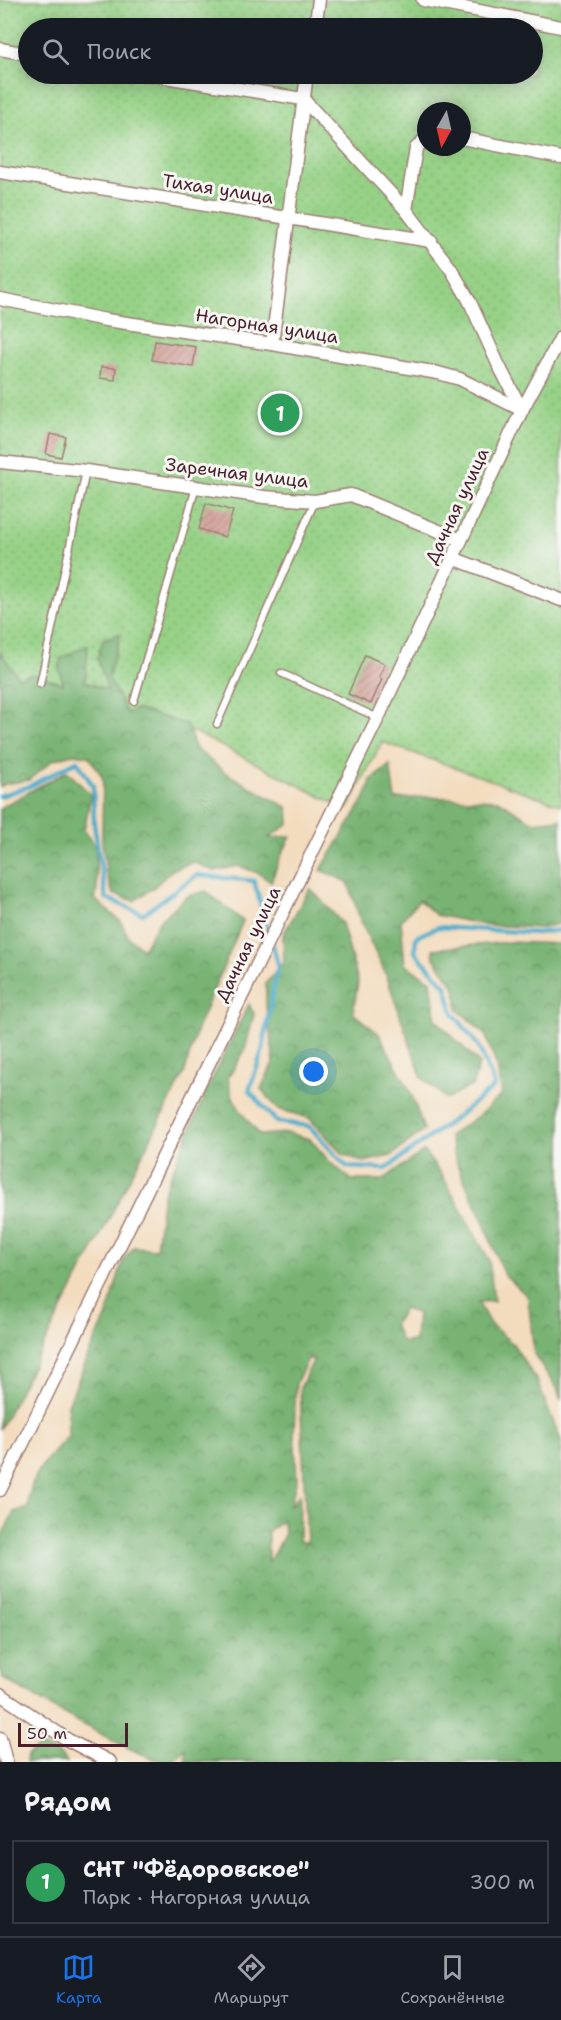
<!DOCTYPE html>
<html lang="ru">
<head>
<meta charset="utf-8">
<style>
  :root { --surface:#171b24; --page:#242831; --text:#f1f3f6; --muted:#9ea1a6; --line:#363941; --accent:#1a73e8 }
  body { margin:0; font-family:"Shantell Sans",sans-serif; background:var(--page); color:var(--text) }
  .compass { position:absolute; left:417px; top:102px; width:54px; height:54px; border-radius:50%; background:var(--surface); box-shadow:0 3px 15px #0003; rotate:188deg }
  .scale { position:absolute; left:18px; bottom:15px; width:110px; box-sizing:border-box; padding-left:6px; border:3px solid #4a1f2b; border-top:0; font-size:16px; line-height:21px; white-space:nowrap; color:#4a1f2b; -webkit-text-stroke:4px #f6f6f2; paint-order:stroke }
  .you { position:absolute; left:314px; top:1072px; width:21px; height:21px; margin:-15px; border:4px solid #fff; border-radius:50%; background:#1a73e8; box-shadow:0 0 0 9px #1a73e833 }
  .badge { display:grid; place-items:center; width:39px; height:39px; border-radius:50%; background:var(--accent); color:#fff; font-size:20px; font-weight:700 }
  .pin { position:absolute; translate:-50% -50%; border:3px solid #fff; box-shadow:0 2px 6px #0006 }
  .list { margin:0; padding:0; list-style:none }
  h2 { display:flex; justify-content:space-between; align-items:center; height:78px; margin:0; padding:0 24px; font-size:26px }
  h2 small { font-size:20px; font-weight:400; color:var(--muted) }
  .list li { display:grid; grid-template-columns:39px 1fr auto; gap:18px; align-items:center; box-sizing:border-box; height:84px; margin:0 12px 12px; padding:0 12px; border:2px solid var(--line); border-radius:0px }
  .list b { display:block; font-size:22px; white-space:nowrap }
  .list p { margin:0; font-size:20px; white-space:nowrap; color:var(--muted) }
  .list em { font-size:20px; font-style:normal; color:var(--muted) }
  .icon { flex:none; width:33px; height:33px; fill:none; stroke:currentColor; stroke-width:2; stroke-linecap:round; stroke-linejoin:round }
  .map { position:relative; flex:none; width:561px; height:1762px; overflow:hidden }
  .search { position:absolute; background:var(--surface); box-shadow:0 3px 15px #0003; left:18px; right:18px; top:18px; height:66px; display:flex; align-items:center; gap:15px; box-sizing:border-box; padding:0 21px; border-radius:33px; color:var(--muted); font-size:22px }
  .sheet { height:174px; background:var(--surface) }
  nav { display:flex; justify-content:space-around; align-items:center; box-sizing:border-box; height:84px; border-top:2px solid var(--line); background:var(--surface); font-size:16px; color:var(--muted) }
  nav a { display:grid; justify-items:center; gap:3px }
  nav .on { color:var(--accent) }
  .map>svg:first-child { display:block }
</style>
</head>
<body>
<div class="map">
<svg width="561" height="1762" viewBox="0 0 561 1762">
  <defs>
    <pattern id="green-dots" width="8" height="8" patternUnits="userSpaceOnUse" patternTransform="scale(1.5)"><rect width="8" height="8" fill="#96d186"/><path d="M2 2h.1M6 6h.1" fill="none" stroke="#83b374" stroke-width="1.8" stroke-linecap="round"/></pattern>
    <pattern id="forest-crowns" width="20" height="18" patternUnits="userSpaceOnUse" patternTransform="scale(1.5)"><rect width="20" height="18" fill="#78b373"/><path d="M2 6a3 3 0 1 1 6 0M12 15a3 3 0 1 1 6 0" fill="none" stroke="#64915f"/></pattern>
    <pattern id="building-hatch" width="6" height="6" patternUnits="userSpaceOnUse" patternTransform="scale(1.5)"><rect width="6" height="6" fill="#d19e96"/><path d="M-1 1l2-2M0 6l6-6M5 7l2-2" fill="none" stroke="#ac807b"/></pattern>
  </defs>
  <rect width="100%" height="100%" fill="#f6f6f2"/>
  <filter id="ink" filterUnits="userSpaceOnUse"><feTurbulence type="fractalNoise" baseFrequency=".0167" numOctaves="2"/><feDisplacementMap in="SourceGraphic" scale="12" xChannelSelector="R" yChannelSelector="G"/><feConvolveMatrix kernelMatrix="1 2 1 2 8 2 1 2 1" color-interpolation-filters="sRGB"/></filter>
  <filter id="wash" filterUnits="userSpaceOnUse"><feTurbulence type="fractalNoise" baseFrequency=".008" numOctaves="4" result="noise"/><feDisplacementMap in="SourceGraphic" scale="24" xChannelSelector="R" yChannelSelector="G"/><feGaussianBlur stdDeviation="1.35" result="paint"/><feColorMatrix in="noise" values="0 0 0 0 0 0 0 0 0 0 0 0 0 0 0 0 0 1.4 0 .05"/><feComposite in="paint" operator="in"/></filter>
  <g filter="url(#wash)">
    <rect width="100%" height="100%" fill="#f3dcbe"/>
    <path fill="url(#green-dots)" stroke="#707858" stroke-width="1.5" fill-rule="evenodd" d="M0 0H561V805L382 742 347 810 196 733 0 680ZM28 28H532V74H28ZM426 111H462V147H426Z"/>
    <g fill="url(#forest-crowns)" stroke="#61694f" stroke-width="1.5" fill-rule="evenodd">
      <polygon points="121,634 108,677 127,713 136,709 186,724 196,749 226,773 288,808 289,824 268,838 291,836 279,860 271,882 258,873 239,866 214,871 193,862 172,870 154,887 134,901 113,894 107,876 102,842 103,778 89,756 72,754 53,760 29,780 5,784 0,787 0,652 19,678 33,674 63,684 59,667 61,658 88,645 85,682 108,690 97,658 104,638"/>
      <polygon points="390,765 395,799 424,797 498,800 533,822 561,819 561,923 543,928 485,925 436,915 419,900 401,921 405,965 431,981 436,1020 479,1063 473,1085 447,1099 422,1078 386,975 361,922 348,882 321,870 365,798 371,780"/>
      <polygon points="67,771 91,795 84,830 96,847 97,890 95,899 121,922 129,938 143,949 159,921 187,896 206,891 243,921 197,1029 184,1074 0,1429 0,808"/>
      <polygon points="310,888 342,923 358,982 353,1013 379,1034 411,1093 424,1130 391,1156 363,1162 343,1154 309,1118 278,1109 261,1089 274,1061 266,1007 266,983 284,962 283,935"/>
      <polygon points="510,942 561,944 561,1401 557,1389 534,1354 528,1297 503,1273 484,1223 458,1167 449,1136 479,1115 502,1094 497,1067 485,1034 458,1010 455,987 434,958 433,949"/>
      <path d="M249 1004 254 1014 245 1050 228 1078C232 1104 243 1115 260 1135L288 1133 310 1139 330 1162 352 1180H382L424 1151 443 1177 489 1260 494 1301 478 1302 490 1324 513 1344 537 1381 561 1441V1762H185L186 1749C181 1753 174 1761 168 1762 144 1762 29 1694 2 1678L0 1670V1539L14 1512 28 1508C30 1473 45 1461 68 1436V1405L90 1351 106 1318 123 1260 134 1247 156 1249 163 1194 208 1087ZM404 1309 417 1313 415 1341 401 1342 394 1324ZM308 1359H314L300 1388 307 1543 299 1541 300 1494 290 1506 297 1478 294 1432 296 1383ZM283 1521 284 1536 268 1563V1531Z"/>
      <polygon points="40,1746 60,1754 67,1762 26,1762 27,1755"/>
    </g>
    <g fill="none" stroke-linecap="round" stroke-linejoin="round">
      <g stroke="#4cabcb" stroke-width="4.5">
        <polyline points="0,796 30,786 77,761 93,786 94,824 106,898 143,914 197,875 254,881 269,934"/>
        <polyline points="272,942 278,964 262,1052 249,1091 277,1122 309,1126 347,1167 386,1169 458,1116 495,1086 478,1045 453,1013 446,986 415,952 416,937 438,927 537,933 561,930"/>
      </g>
    </g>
    <g id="blocks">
      <g fill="url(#building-hatch)">
        <polygon points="155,341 196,347 193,367 152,360"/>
        <polygon points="101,367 116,368 115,380 100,378"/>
        <polygon points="50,434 66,437 61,457 46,454"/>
        <polygon points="206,503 233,511 225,537 199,529"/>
        <polygon points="365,655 385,664 379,677 382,679 371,704 348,694"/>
      </g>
    </g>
  </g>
  <g filter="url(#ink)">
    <use href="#blocks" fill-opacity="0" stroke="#9e7e74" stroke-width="1.5"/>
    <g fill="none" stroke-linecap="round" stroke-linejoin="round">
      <g stroke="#9e7e74" stroke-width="9">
        <g id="service">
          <polyline points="281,673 378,718"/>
          <polyline points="40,684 86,471"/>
          <polyline points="134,701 196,487"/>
          <polyline points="217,724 315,501"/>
        </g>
      </g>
      <g stroke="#9e7e74" stroke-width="15">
        <g id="minor">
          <polyline points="423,0 561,27"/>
          <polyline points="315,28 319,0"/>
          <polyline points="0,49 28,54"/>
          <polyline points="146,74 303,99 406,210 451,269 469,300 499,366 522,410"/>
          <polyline points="462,138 561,158"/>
          <polyline points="0,172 431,241"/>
          <polyline points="406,210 416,148 426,138"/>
          <polyline points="0,299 106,320 272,344 438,373 460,379 522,410"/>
          <polyline points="272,344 307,74"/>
          <polyline points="0,462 86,471 264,497 315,501 351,495 461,540"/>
          <polyline points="453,558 561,600"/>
          <polyline points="0,1490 378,718 522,410 561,337"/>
          <polyline points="0,1694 68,1740 110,1762"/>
          <polyline points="0,1738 6,1762"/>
        </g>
      </g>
      <use href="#service" stroke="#fff" stroke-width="6"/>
      <use href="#minor" stroke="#fff" stroke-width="12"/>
    </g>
  </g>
  <g text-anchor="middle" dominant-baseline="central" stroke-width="6" stroke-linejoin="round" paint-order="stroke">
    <g font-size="18" fill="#4a1f2b" stroke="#f6f6f2">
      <text transform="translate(218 189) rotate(9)">Тихая улица</text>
      <text transform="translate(267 326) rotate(9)">Нагорная улица</text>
      <text transform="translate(237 473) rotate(7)">Заречная улица</text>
      <text transform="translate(457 506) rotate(-65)">Дачная улица</text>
      <text transform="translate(248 944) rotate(-64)">Дачная улица</text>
    </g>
  </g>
</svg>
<svg class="compass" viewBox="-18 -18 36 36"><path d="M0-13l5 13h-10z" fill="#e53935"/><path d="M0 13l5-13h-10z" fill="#9ea1a6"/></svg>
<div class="scale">50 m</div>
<div class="you"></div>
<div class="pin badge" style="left:280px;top:413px;background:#2e9e5b">1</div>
<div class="search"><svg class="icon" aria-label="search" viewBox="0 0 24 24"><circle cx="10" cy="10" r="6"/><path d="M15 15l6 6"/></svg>Поиск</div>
</div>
<section class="sheet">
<h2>Рядом<small></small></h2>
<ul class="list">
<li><span class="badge" style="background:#2e9e5b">1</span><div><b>СНТ &quot;Фёдоровское&quot;</b><p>Парк · Нагорная улица</p></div><em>300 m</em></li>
</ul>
</section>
<nav>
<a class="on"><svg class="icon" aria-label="map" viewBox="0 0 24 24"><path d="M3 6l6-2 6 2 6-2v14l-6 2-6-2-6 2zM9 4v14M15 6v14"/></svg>Карта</a>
<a><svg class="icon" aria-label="directions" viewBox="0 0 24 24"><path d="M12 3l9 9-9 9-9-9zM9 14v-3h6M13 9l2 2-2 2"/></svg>Маршрут</a>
<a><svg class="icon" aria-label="saved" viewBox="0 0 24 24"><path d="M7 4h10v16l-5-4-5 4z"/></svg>Сохранённые</a>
</nav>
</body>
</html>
